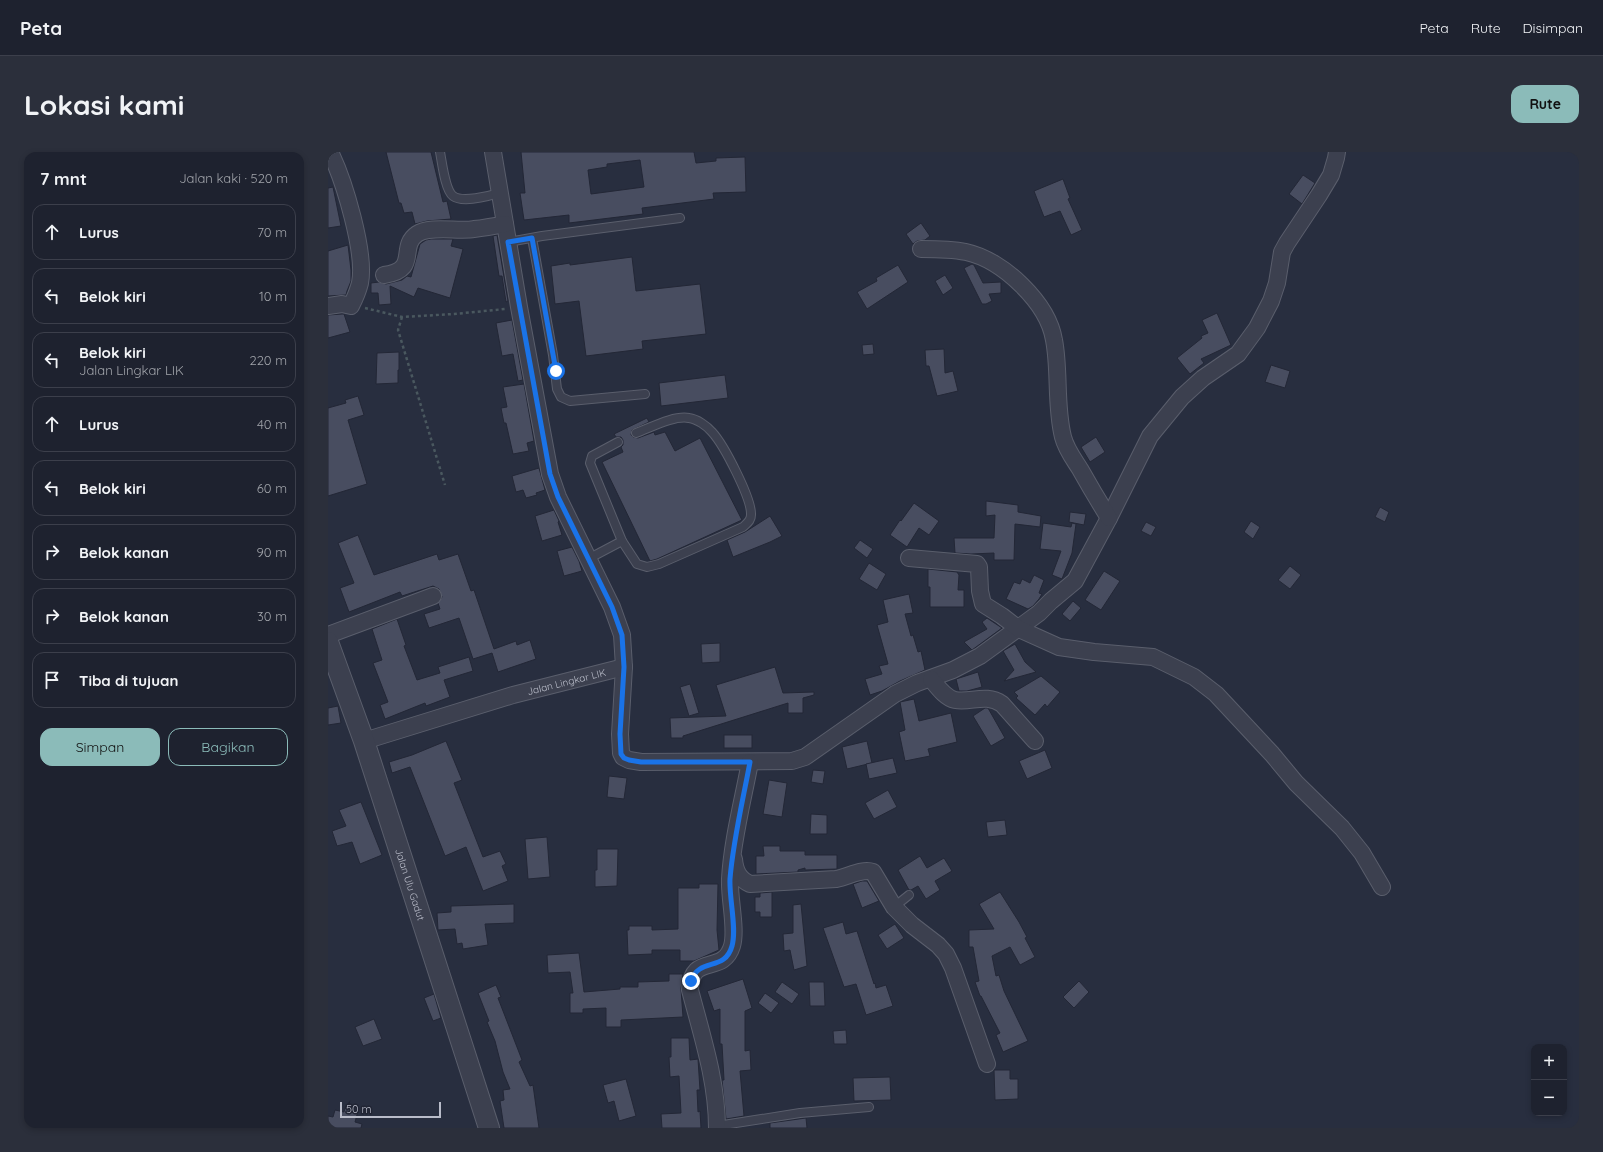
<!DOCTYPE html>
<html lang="id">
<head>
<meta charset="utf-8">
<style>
  :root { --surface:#1e222f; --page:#2b2f3b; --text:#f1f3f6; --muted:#a1a4aa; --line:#3c3f4b; --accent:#8bbbb9 }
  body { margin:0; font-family:Quicksand,sans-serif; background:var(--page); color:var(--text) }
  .controls { position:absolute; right:12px; bottom:12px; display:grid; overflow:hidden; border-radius:8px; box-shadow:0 2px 6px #0003 }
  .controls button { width:36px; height:36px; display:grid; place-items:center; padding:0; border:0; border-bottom:1px solid var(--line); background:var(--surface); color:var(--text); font:20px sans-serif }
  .scale { position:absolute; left:12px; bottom:10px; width:101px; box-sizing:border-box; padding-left:4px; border:2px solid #b9bcc9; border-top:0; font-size:11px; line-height:14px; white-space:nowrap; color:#b9bcc9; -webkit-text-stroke:3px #212534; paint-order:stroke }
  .stop { position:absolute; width:12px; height:12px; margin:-9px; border:3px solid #1a73e8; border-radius:50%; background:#fff }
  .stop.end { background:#1a73e8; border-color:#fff; box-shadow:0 1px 4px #0008 }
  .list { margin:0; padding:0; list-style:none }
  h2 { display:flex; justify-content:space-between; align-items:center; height:52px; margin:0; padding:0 16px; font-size:17px }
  h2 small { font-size:13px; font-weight:400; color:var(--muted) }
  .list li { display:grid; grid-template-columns:26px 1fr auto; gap:12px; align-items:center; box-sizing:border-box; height:56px; margin:0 8px 8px; padding:0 8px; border:1px solid var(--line); border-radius:12px }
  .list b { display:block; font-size:15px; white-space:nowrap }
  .list p { margin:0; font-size:13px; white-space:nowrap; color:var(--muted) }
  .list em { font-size:13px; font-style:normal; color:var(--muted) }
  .actions { display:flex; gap:8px; padding:12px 16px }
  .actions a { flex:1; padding:9px 0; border:1px solid var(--accent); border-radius:12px; text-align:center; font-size:14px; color:var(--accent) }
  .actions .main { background:var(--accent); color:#111 }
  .icon { flex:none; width:22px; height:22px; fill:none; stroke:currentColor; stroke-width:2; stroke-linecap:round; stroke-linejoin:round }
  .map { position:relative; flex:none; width:1251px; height:976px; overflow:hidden; border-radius:12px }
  header { display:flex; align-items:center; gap:24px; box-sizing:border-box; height:56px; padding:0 20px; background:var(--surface); border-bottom:1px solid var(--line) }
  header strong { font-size:19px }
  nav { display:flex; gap:22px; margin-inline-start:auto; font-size:14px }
  .intro { display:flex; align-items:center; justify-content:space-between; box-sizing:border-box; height:96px; padding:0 24px }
  h1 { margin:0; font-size:28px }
  .button { padding:10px 18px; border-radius:12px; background:var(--accent); color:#111; font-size:14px; font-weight:700 }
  main { display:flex; gap:24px; padding:0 24px }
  aside { flex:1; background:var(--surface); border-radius:12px; box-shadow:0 2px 6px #0003 }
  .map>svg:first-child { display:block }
</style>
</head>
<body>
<header>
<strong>Peta</strong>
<nav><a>Peta</a><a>Rute</a><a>Disimpan</a></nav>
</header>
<div class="intro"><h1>Lokasi kami</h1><a class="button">Rute</a></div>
<main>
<aside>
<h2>7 mnt<small>Jalan kaki · 520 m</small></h2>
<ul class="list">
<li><svg class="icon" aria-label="ahead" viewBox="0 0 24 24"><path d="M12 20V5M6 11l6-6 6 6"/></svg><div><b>Lurus</b></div><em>70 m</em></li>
<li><svg class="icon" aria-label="left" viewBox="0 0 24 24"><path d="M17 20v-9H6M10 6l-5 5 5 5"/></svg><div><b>Belok kiri</b></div><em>10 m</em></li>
<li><svg class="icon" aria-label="left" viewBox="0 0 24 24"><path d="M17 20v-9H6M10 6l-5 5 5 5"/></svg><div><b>Belok kiri</b><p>Jalan Lingkar LIK</p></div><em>220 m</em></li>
<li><svg class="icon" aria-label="ahead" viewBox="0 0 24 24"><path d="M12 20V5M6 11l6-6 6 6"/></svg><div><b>Lurus</b></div><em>40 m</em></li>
<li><svg class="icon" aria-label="left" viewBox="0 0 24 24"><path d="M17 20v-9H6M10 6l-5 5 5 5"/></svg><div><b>Belok kiri</b></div><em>60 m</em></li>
<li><svg class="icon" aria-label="right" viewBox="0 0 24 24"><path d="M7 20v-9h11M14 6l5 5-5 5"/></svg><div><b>Belok kanan</b></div><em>90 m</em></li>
<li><svg class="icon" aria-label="right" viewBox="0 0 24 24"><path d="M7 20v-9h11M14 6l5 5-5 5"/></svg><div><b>Belok kanan</b></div><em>30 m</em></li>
<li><svg class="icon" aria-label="arrive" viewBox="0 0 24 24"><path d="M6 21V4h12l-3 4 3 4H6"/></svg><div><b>Tiba di tujuan</b></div></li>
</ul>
<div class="actions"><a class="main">Simpan</a><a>Bagikan</a></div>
</aside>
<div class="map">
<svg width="1251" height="976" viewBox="0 0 1251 976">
  <rect width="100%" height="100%" fill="#282e3f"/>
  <g fill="#484d60" stroke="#232736" fill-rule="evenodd">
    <polygon points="58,0 103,0 115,50 119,49 123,67 99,69 87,72 84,60 76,61 73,51 71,51"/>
    <path d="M193 0H366L368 11 388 9V6L417 5 418 40 385 41 386 47 314 56 315 62 241 71V63L196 68 192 41H197ZM312 8 316 35 263 42 260 18 279 15V12Z"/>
    <polygon points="975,23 987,31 974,52 961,42"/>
    <polygon points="735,27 742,46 740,47 754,78 743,83 732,59 716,65 706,39"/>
    <polygon points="5,35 13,74 0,76 0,36"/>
    <polygon points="593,71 602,84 597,88 589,89 585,92 578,82"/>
    <polygon points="169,83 180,149 178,150 174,124 171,124 165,84"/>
    <polygon points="103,87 125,87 123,94 135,97 122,146 90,136 86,145 62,134 63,152 51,153 50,141 43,141 43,131 51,130 58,132 74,128 79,124 83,125 92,92 98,88"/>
    <polygon points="20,93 23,118 23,129 19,139 18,143 0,144 0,99"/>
    <polygon points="304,105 308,139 372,132 378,182 314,189 315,197 258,204 251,149 227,152 223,114 242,111 242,113"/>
    <polygon points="644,112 646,113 655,131 673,130 673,141 661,142 664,149 658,152 654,152 636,116"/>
    <polygon points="570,113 580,130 539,157 529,140 549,129 548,126"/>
    <polygon points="617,123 625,136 615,143 607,129"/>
    <polygon points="889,161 903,193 873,207 876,211 862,222 849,206 874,186 873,184 880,181 874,168"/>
    <polygon points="14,162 16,162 22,180 0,186 0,163"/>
    <polygon points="184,168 195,228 190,229 185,202 174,204 168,171"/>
    <polygon points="545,192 546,202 535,203 534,193"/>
    <polygon points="616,197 617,221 625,219 630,239 609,244 601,214 598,214 597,198"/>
    <polygon points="71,200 71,218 70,218 70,231 48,232 49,201"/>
    <polygon points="943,213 962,219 957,236 937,230"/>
    <polygon points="397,223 400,246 333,254 331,231"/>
    <polygon points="196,232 206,289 199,291 201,299 185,302 178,271 176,271 173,256 179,255 175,235"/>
    <polygon points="30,244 36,263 20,268 39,332 0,344 0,256 18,251 17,248"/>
    <polygon points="319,266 321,270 304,278 303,283 305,285 310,286 326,280 327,283 337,280 347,299 372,286 414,368 329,407 322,409 274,310 295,300 293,295 295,293 295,288 293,285 288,285 286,282"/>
    <polygon points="768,285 777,300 762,310 753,295"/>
    <polygon points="211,316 217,338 208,341 209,343 198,346 195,338 188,340 184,324"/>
    <polygon points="658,349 690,353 690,360 713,364 712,375 687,372 686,408 666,408 666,401 643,402 627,401 626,386 666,386 667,363 658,364"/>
    <polygon points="586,351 611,369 601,383 591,376 579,395 562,383 572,368 573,369"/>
    <polygon points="1052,355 1061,360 1057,370 1047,365"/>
    <polygon points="226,358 231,369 230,370 234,383 214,389 207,364"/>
    <polygon points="742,360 758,362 756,373 741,370"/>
    <polygon points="442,364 454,384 442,390 405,405 399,388 417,380"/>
    <polygon points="923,369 932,375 925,387 916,380"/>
    <polygon points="818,370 828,375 823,384 813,379"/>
    <polygon points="715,371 743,375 744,371 748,372 744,401 734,427 724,423 733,399 712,397"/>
    <polygon points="30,383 46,423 109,402 111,408 130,402 143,439 146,438 166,497 188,489 189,493 202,488 208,507 170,520 164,501 145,507 131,466 101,476 96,462 112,457 110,451 114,445 111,437 105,434 74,444 72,440 21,460 12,436 26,431 10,391"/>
    <polygon points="532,388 545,397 539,406 526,396"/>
    <polygon points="244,395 251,409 254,419 236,424 229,399"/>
    <polygon points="541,411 558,422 549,438 531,427"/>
    <polygon points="962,414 973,423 962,437 950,428"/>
    <polygon points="600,417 629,420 631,423 630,438 636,438 636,455 602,455 602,435 600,435"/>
    <polygon points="776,419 792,429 773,458 757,448"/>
    <polygon points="706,423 716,428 711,441 714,442 711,447 705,454 700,457 678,447 686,430 692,432 694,427 702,431"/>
    <polygon points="581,442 585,461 577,462 583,484 585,483 590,500 593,499 597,518 572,529 554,539 542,543 537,527 554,522 551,514 560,512 549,473 560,470 555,448"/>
    <polygon points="745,449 753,456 742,469 734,462"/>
    <polygon points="659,466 674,476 644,498 636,490 659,477 654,470"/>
    <polygon points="69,467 78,493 76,494 89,528 112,521 110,515 141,505 145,519 116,528 122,545 98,554 97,551 57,567 52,553 60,550 45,511 54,508 44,477"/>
    <polygon points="392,491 392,510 374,511 373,492"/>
    <polygon points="687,492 697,510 708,520 676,529 686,518 675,499"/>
    <polygon points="447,515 455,541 486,540 486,543 475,546 475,561 460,561 460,551 355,584 355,586 343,586 342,566 398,564 388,533"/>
    <polygon points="650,520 654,535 639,539 631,539 628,527"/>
    <polygon points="713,524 732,540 719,555 717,552 707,563 688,546 690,544 686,540"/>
    <polygon points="362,532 371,561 361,564 352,535"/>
    <polygon points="586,547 591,569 623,561 629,590 600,597 602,604 577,609 571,580 577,578 572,550"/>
    <polygon points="10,554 13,571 0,573 0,556"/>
    <polygon points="657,556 660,556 677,586 663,594 645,564"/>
    <rect x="396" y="583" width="28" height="13"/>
    <polygon points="118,589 134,628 126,631 155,705 172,699 178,712 174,714 180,729 155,739 138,695 117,704 82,615 64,621 61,610 84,603"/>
    <polygon points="539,589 544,611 519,617 514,595"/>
    <polygon points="717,598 724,616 699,627 691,609"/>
    <polygon points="565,606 569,621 541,627 538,612"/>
    <polygon points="485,618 497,619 495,632 483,630"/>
    <polygon points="281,624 299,626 296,647 279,645"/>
    <polygon points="441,628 459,631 454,665 435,662"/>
    <polygon points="560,638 569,655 546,667 537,651"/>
    <polygon points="33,650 54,703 32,712 24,690 9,694 4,679 18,674 11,658"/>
    <polygon points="483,662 499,663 499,682 482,682"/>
    <polygon points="677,668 679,683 660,685 658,670"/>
    <polygon points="219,685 222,725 200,727 197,687"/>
    <polygon points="435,694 452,694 452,699 477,699 477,703 509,703 509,717 477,718 477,716 470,718 470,720 428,722 428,704 436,704"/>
    <polygon points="269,697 290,697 289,734 267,735 267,718 269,718"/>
    <polygon points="592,704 599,716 616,706 624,719 607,729 612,738 598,747 590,734 583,738 581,738 570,718"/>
    <polygon points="534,729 539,729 551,749 534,756 525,732"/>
    <polygon points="371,732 390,732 389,778 391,798 366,809 352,809 352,798 324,798 324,802 300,803 299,778 301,778 301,774 324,774 324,778 350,777 350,736 371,736"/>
    <polygon points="444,740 444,765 432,765 432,760 427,760 427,745 432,745 432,741"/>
    <polygon points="672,740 691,770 699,785 697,786 707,805 692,813 682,795 664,804 668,824 671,823 676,839 700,889 675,900 668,883 672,881 653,844 652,844 647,830 651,829 645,795 641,795 641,778 666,777 651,752"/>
    <polygon points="186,752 186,771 157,772 160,793 135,797 134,791 129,792 127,777 110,778 109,761 123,760 123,754"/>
    <polygon points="473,752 479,814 466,818 462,798 456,799 455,782 465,781 465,753"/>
    <polygon points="515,770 518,782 529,779 546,832 547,831 548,836 558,833 565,854 538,863 528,832 516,835 495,776"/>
    <polygon points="567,772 576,786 559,797 550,783"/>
    <polygon points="251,801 256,840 292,837 292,835 310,835 310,830 341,829 341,822 355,822 353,837 355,865 293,868 293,875 278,875 278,856 255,857 255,861 242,861 242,841 245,841 242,820 220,821 219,803"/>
    <polygon points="415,827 424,856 417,859 417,899 422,898 423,918 412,919 416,964 398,967 394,928 396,928 394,892 392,892 392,857 386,859 379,839"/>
    <polygon points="751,829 761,840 746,856 735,845"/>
    <polygon points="454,830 471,842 464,852 447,840"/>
    <polygon points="481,830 496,830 497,854 482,854"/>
    <polygon points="168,833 173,845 170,846 194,908 191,910 202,934 205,933 211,976 176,976 172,949 176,948 175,938 182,937 175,920 167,889 159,870 161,869 150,841"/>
    <polygon points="437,841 451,851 443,861 430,851"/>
    <polygon points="106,842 113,866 105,869 96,846"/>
    <polygon points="46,867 54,887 35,894 27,875"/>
    <polygon points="518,878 519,892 506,892 505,879"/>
    <polygon points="343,886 361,886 362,908 370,907 372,938 369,938 370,960 372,959 373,976 334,976 333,962 353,961 351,924 342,925 341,905 343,905"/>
    <polygon points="666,918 682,918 682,927 690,927 690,947 667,948"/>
    <polygon points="562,925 563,948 526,949 525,926"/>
    <polygon points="298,927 308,964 291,969 286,949 280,951 275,933"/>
    <polygon points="17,956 30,959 27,970 34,972 33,976 0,976 0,964 5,965 7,958 16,960"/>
    <polygon points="478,966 479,976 442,976 442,971"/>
  </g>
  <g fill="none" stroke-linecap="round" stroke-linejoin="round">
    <g stroke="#5a5e6c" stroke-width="10">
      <g id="service">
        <path d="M112 0C114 10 117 38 125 44 134 51 161 44 171 41"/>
        <polyline points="204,86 225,203 229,237 233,245 242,249 317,242"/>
        <polyline points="180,90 214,84 352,66"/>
        <path d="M290 290 264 304 262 311 294 389 309 412 319 415 331 412 415 375C419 371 423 369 423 363 424 347 396 293 384 280 379 274 369 267 361 266 346 263 322 276 308 281"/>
        <polyline points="260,407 294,389"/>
        <polyline points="566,755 581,743"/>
        <polyline points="389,974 472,961 541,955"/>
      </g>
    </g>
    <g stroke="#5a5e6c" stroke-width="18">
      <g id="minor">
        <polyline points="165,0 191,155 222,322 230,345 284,455 294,483 296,515 292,582 293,601 295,605 301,608 313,610 464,609 477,605 567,542 589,531 625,518 652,504 711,461 723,449 747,429 781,366 822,284 854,245 875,226 910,202 929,176 943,149 949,131 954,100 959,91 991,43 1003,23 1008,6 1009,0"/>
        <path d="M593 97C609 97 623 97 638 100 675 108 720 151 726 188 732 219 727 253 735 285 738 297 745 306 752 317 761 333 771 350 781 366"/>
        <path d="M56 123C92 118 70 95 89 82 102 73 131 80 146 77 156 76 167 74 177 72"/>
        <path d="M0 154 14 152 23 154C27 146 30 139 32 131 38 101 16 28 2 0"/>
        <polyline points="581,406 649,412 651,415 652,439 655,452 674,464 691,477 731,495 766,500 825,505 866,525 888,542 944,602 968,631 1014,676 1034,701 1054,735"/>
        <polyline points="0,483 105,444"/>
        <path d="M603 527C609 534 617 546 627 548 643 551 658 541 674 552L707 589"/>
        <path id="s1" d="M36 589 185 543 296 515"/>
        <path d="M406 707C407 719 411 727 422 732L508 727C520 725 534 716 545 720L566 755 584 773 610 793 618 802 625 816 659 912"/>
        <path d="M389 976C389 929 374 884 362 838 363 800 395 824 404 794 409 777 401 747 402 727 404 689 415 648 422 610"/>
      </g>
    </g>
    <g stroke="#5a5e6c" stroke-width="22">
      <g id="tertiary">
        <path id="s2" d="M0 490 36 589 161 976"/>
      </g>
    </g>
    <g stroke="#4a585f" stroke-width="2.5" stroke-dasharray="3 3" stroke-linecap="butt">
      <polyline points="37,156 74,165 126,162 177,157"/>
      <polyline points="74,165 70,178 117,333"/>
    </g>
    <use href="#service" stroke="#3c404f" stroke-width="8"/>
    <use href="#minor" stroke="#3c404f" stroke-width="16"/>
    <use href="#tertiary" stroke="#3c404f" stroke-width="20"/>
  </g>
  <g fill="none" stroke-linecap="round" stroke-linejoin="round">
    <path stroke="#1a73e8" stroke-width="5" d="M228 219 204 86 180 90 222 322 230 345 284 455 294 483 296 515 292 582 293 602 296 606 301 608 313 610H422C415 648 405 689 402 727 401 747 409 776 404 794 397 820 371 805 363 829"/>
  </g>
  <g text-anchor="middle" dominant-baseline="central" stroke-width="3" stroke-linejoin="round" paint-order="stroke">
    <g font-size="10" fill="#b9bcc9" stroke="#212534">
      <text stroke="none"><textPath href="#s1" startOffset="211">Jalan Lingkar LIK</textPath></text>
      <text stroke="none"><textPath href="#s2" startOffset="256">Jalan Ulu Gadut</textPath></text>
    </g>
  </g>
</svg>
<div class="controls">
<button>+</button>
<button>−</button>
</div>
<div class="scale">50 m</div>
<div class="stop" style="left:228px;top:219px"></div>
<div class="stop end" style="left:363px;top:829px"></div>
</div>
</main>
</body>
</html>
